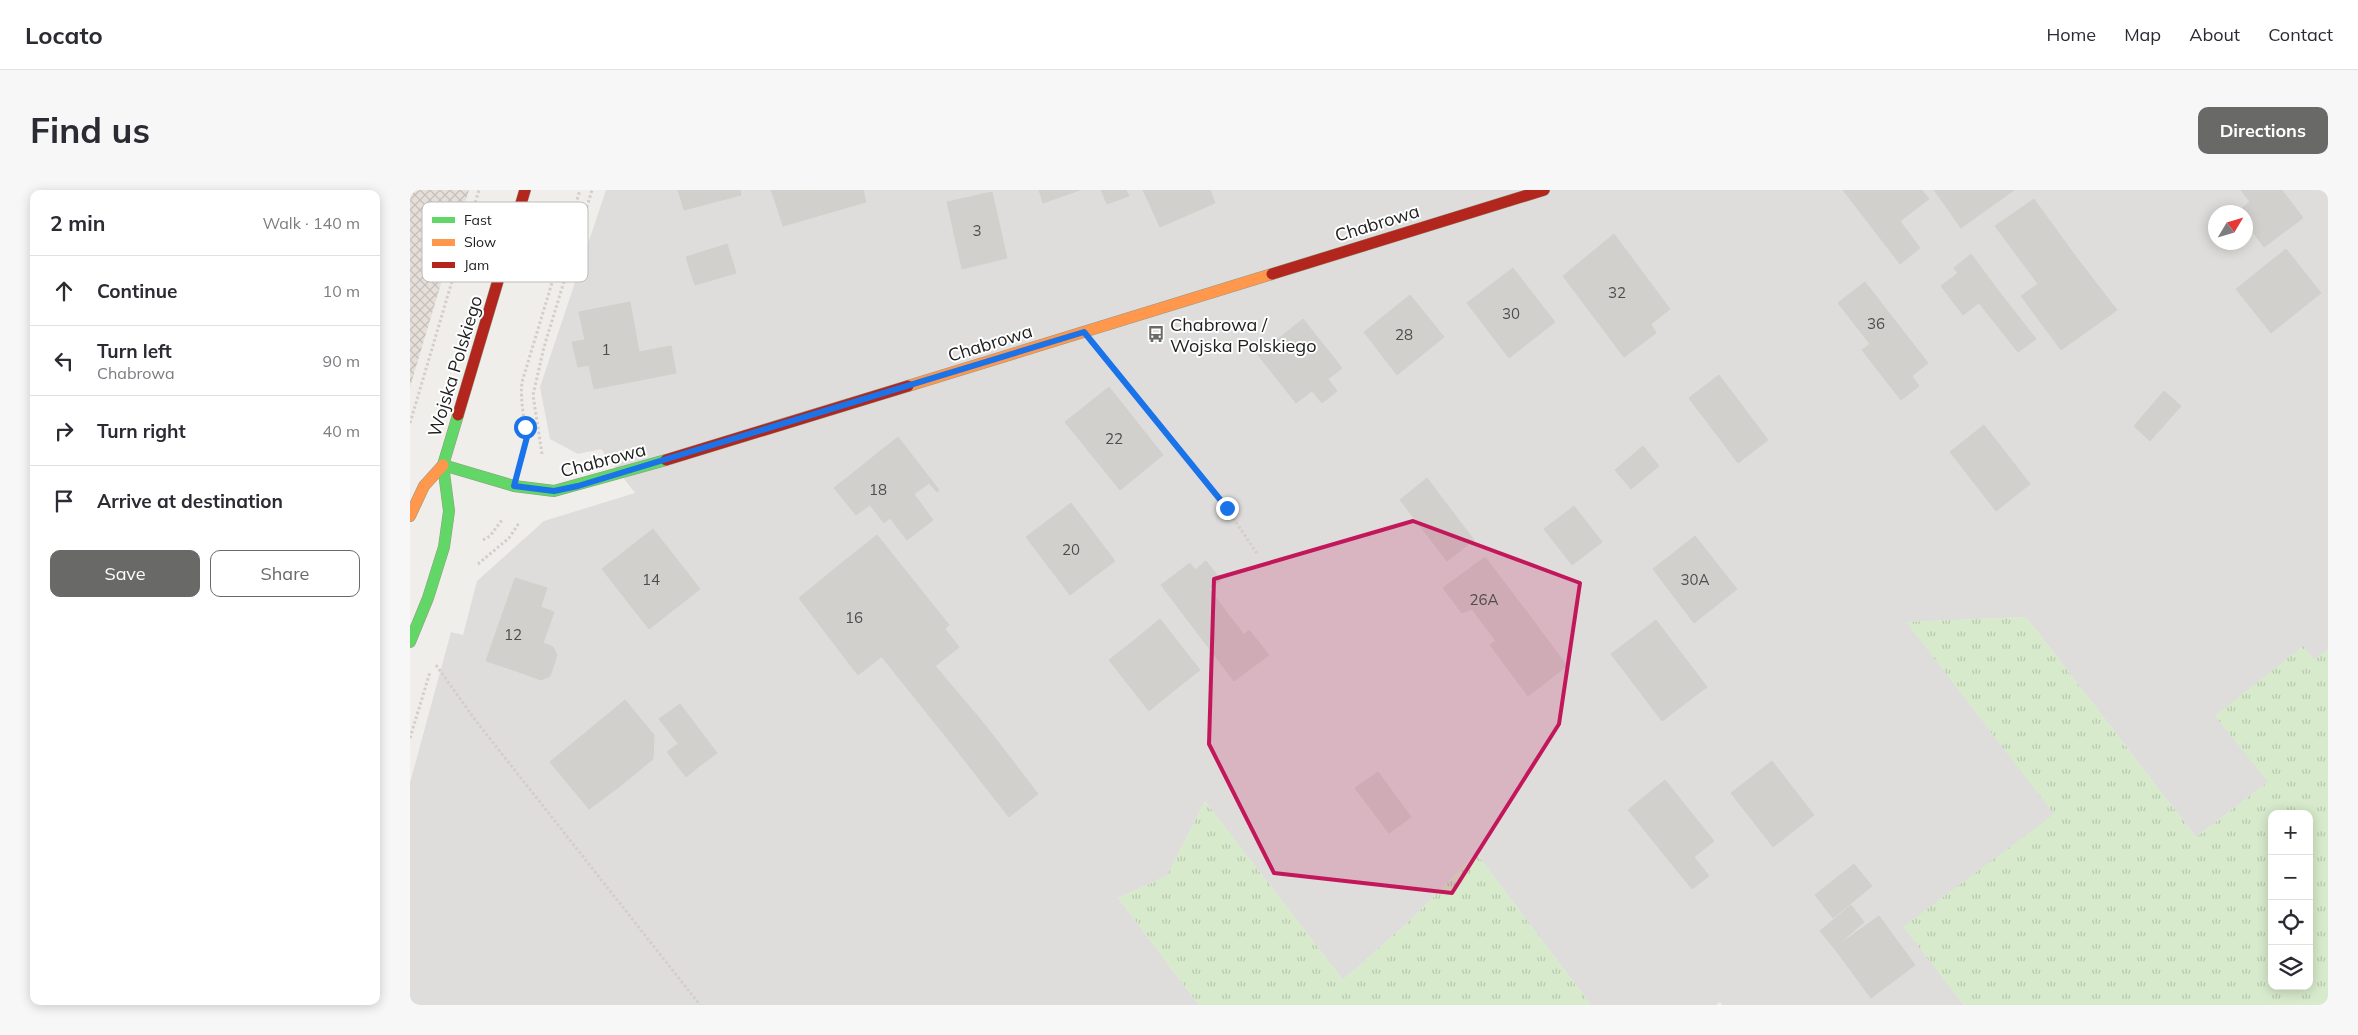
<!DOCTYPE html>
<html lang="en">
<head>
<meta charset="utf-8">
<style>
  :root { --surface:#fff; --page:#f7f7f7; --text:#2b2b33; --muted:#7c7c81; --line:#e1e1e2; --accent:#696967 }
  body { margin:0; font-family:Mulish,sans-serif; background:var(--page); color:var(--text) }
  .controls { position:absolute; right:15px; bottom:15px; display:grid; overflow:hidden; border-radius:10px; box-shadow:0 2px 12px #0003 }
  .controls button { width:45px; height:45px; display:grid; place-items:center; padding:0; border:0; border-bottom:1px solid var(--line); background:var(--surface); color:var(--text); font:25px sans-serif }
  .compass { position:absolute; left:1798px; top:15px; width:45px; height:45px; border-radius:50%; background:var(--surface); box-shadow:0 2px 12px #0003; rotate:52deg }
  .stop { position:absolute; width:15px; height:15px; margin:-11px; border:4px solid #1a73e8; border-radius:50%; background:#fff }
  .stop.end { background:#1a73e8; border-color:#fff; box-shadow:0 1px 5px #0008 }
  .list { margin:0; padding:0; list-style:none }
  h2 { display:flex; justify-content:space-between; align-items:center; height:65px; margin:0; padding:0 20px; font-size:21px }
  h2 small { font-size:16px; font-weight:400; color:var(--muted) }
  .list li { display:grid; grid-template-columns:32px 1fr auto; gap:15px; align-items:center; box-sizing:border-box; height:70px; padding:0 20px; border-top:1px solid var(--line) }
  .list b { display:block; font-size:19px; white-space:nowrap }
  .list p { margin:0; font-size:16px; white-space:nowrap; color:var(--muted) }
  .list em { font-size:16px; font-style:normal; color:var(--muted) }
  .actions { display:flex; gap:10px; padding:15px 20px }
  .actions a { flex:1; padding:11px 0; border:1px solid var(--accent); border-radius:10px; text-align:center; font-size:18px; color:var(--accent) }
  .actions .main { background:var(--accent); color:#fff }
  .icon { flex:none; width:28px; height:28px; fill:none; stroke:currentColor; stroke-width:2; stroke-linecap:round; stroke-linejoin:round }
  .map { position:relative; flex:none; width:1918px; height:815px; overflow:hidden; border-radius:10px }
  header { display:flex; align-items:center; gap:30px; box-sizing:border-box; height:70px; padding:0 25px; background:var(--surface); border-bottom:1px solid var(--line) }
  header strong { font-size:24px }
  nav { display:flex; gap:28px; margin-inline-start:auto; font-size:18px }
  .intro { display:flex; align-items:center; justify-content:space-between; box-sizing:border-box; height:120px; padding:0 30px }
  h1 { margin:0; font-size:35px }
  .button { padding:12px 22px; border-radius:10px; background:var(--accent); color:#fff; font-size:18px; font-weight:700 }
  main { display:flex; gap:30px; padding:0 30px }
  aside { flex:1; background:var(--surface); border-radius:10px; box-shadow:0 2px 12px #0003 }
  .map>svg:first-child { display:block }
</style>
</head>
<body>
<header>
<strong>Locato</strong>
<nav><a>Home</a><a>Map</a><a>About</a><a>Contact</a></nav>
</header>
<div class="intro"><h1>Find us</h1><a class="button">Directions</a></div>
<main>
<aside>
<h2>2 min<small>Walk · 140 m</small></h2>
<ul class="list">
<li><svg class="icon" aria-label="ahead" viewBox="0 0 24 24"><path d="M12 20V5M6 11l6-6 6 6"/></svg><div><b>Continue</b></div><em>10 m</em></li>
<li><svg class="icon" aria-label="left" viewBox="0 0 24 24"><path d="M17 20v-9H6M10 6l-5 5 5 5"/></svg><div><b>Turn left</b><p>Chabrowa</p></div><em>90 m</em></li>
<li><svg class="icon" aria-label="right" viewBox="0 0 24 24"><path d="M7 20v-9h11M14 6l5 5-5 5"/></svg><div><b>Turn right</b></div><em>40 m</em></li>
<li><svg class="icon" aria-label="arrive" viewBox="0 0 24 24"><path d="M6 21V4h12l-3 4 3 4H6"/></svg><div><b>Arrive at destination</b></div></li>
</ul>
<div class="actions"><a class="main">Save</a><a>Share</a></div>
</aside>
<div class="map">
<svg width="1918" height="815" viewBox="0 0 1918 815">
  <defs>
    <pattern id="military-cross-hatch" width="8" height="8" patternUnits="userSpaceOnUse" patternTransform="scale(1.25)"><rect width="8" height="8" fill="#e6dfd9"/><path d="M0 0l8 8M0 8l8-8" fill="none" stroke="#c5bfba"/></pattern>
    <pattern id="grass-tufts" width="24" height="20" patternUnits="userSpaceOnUse" patternTransform="scale(1.25)"><rect width="24" height="20" fill="#d7eacb"/><path d="M3 7l-1-3M5 7V3M7 7l1-3M15 17l-1-3M17 17v-4M19 17l1-3" fill="none" stroke="#b8c8ae"/></pattern>
  </defs>
  <rect width="100%" height="100%" fill="#efeeea"/>
  <path fill="#dedddb" fill-rule="evenodd" d="M196 0H1918V459L1904 470 1892 456 1858 592 1786 647 1616 427 1497 432 1645 624 1494 737 1554 815H1312L1310 812 1306 815H1181L1066 663 1005 726 933 790 795 611 757 686 708 708 789 815H0V593L41 442 53 445 67 391 134 331 225 303 191 259 168 264 140 249 130 197ZM1806 22H1836V52H1806Z"/>
  <polygon fill="url(#military-cross-hatch)" points="0,0 59,0 0,197"/>
  <g fill="url(#grass-tufts)" fill-rule="evenodd">
    <path d="M1616 427 1786 647 1858 592 1805 526 1893 456 1904 470 1918 459V815H1554L1493 737 1644 624 1496 432ZM1862 624H1899V796H1862Z"/>
    <polygon points="795,611 933,790 1005,726 1066,663 1181,815 789,815 708,708 757,686"/>
  </g>
  <g fill="#d2d0cd" stroke="#d2d0cb">
    <polygon points="268,0 330,0 331,5 274,20"/>
    <polygon points="361,0 407,0 366,14"/>
    <polygon points="407,0 453,0 456,12 373,36 366,14"/>
    <polygon points="629,0 670,0 633,13"/>
    <polygon points="691,0 716,0 719,6 697,14"/>
    <polygon points="733,0 800,0 805,13 750,37"/>
    <polygon points="1433,0 1512,0 1519,9 1490,31 1510,58 1490,74"/>
    <polygon points="1524,0 1604,0 1551,38"/>
    <polygon points="1831,0 1872,0 1893,28 1854,57 1836,33 1836,22 1827,22 1840,12"/>
    <polygon points="582,2 597,68 552,79 537,12"/>
    <polygon points="1624,9 1666,67 1628,94 1585,36"/>
    <polygon points="1204,44 1260,119 1241,134 1246,143 1214,167 1153,86"/>
    <polygon points="317,54 326,83 285,95 276,67"/>
    <polygon points="1876,59 1911,103 1861,143 1826,99"/>
    <polygon points="1561,64 1587,99 1553,125 1531,96 1548,83 1544,78"/>
    <polygon points="1666,67 1707,120 1651,160 1611,106"/>
    <polygon points="1103,78 1145,132 1099,168 1057,113"/>
    <polygon points="1455,92 1518,173 1502,186 1509,196 1491,210 1452,160 1460,154 1428,113"/>
    <polygon points="1587,99 1626,149 1608,162 1569,113"/>
    <polygon points="1000,105 1034,147 987,185 954,142"/>
    <polygon points="220,112 229,162 261,156 266,183 184,199 179,175 168,177 162,152 175,150 169,122"/>
    <polygon points="893,129 932,178 918,189 927,201 912,213 902,201 886,213 848,165"/>
    <polygon points="1309,185 1358,250 1328,273 1279,208"/>
    <polygon points="699,197 753,265 710,300 655,232"/>
    <polygon points="1754,201 1771,216 1740,251 1724,236"/>
    <polygon points="1574,235 1620,294 1586,321 1540,262"/>
    <polygon points="488,247 529,300 527,302 519,293 504,304 523,330 497,350 480,328 474,333 460,315 446,325 424,298"/>
    <polygon points="1233,256 1249,276 1221,299 1205,280"/>
    <polygon points="1017,288 1064,350 1037,371 990,310"/>
    <polygon points="661,313 705,371 660,405 616,347"/>
    <polygon points="1164,316 1192,352 1162,375 1134,339"/>
    <polygon points="243,339 290,399 239,439 192,379"/>
    <polygon points="467,345 539,435 535,439 549,457 524,477 438,368"/>
    <polygon points="1285,346 1327,399 1284,433 1243,379"/>
    <polygon points="1075,367 1119,425 1086,451 1062,419 1052,423 1033,398"/>
    <polygon points="438,368 499,445 448,485 389,408"/>
    <polygon points="796,371 811,390 799,399 834,445 839,440 859,465 824,491 751,395 780,373 785,380"/>
    <polygon points="105,388 137,398 109,482 76,471"/>
    <polygon points="130,417 144,422 133,453 143,457 147,465 140,486 131,490 109,482"/>
    <polygon points="1119,425 1157,476 1118,506 1080,455"/>
    <polygon points="750,429 790,480 767,498 727,448"/>
    <polygon points="1246,430 1297,497 1252,531 1201,464"/>
    <polygon points="499,445 575,535 545,558 472,467"/>
    <polygon points="727,448 767,498 739,521 699,470"/>
    <polygon points="215,510 244,545 243,569 209,597 169,548"/>
    <polygon points="270,514 307,563 287,578 249,529"/>
    <polygon points="575,535 602,570 573,594 545,558"/>
    <polygon points="169,548 209,597 179,619 140,572"/>
    <polygon points="268,554 287,578 276,587 257,562"/>
    <polygon points="602,570 628,604 599,627 573,594"/>
    <polygon points="1362,571 1404,625 1363,657 1321,603"/>
    <polygon points="968,582 1001,627 979,643 945,598"/>
    <polygon points="1255,590 1304,651 1284,667 1299,686 1282,699 1218,620"/>
    <polygon points="1444,674 1462,696 1423,728 1405,705"/>
    <polygon points="1441,715 1454,732 1424,758 1410,741"/>
    <polygon points="1469,726 1505,775 1461,808 1424,758"/>
  </g>
  <g fill="none" stroke-linecap="round" stroke-linejoin="round">
    <g stroke="#939883" stroke-width="12">
      <g id="fast">
        <polyline points="33,275 104,296 144,301 256,270"/>
        <polyline points="0,452 18,408 34,357 39,321 33,275 48,225"/>
      </g>
    </g>
    <g stroke="#939883" stroke-width="12">
      <g id="slow">
        <polyline points="498,196 862,84"/>
        <polyline points="0,326 14,296 33,275"/>
      </g>
    </g>
    <g stroke="#939883" stroke-width="12">
      <g id="jam">
        <polyline points="862,84 1134,0"/>
        <polyline points="48,225 115,0"/>
        <polyline points="256,270 498,196"/>
      </g>
    </g>
    <g stroke="#d6cdca" stroke-width="3" stroke-dasharray="2.5 2.5" stroke-linecap="butt">
      <polyline points="698,172 817,319 848,365"/>
      <polyline points="0,233 69,0"/>
      <path d="M113 261C119 238 109 216 112 192L170 0"/>
      <polyline points="132,264 123,205 134,157 182,0"/>
      <polyline points="73,350 80,346 92,330"/>
      <polyline points="68,374 99,348 109,333"/>
      <polyline points="26,475 66,531 290,815"/>
      <polyline points="0,548 20,482"/>
    </g>
    <use href="#fast" stroke="#63d668" stroke-width="11"/>
    <use href="#slow" stroke="#ff974d" stroke-width="11"/>
    <use href="#jam" stroke="#b3261e" stroke-width="11"/>
  </g>
  <g fill="none" stroke-linecap="round" stroke-linejoin="round">
    <polyline stroke="#1a73e8" stroke-width="6" points="115,237 117,247 104,296 144,301 168,296 674,142 817,318"/>
  </g>
  <path fill="#c2185b" fill-opacity="0.2" stroke="#c2185b" stroke-width="4" stroke-linejoin="round" d="M1003 331 1170 393 1149 534 1042 703 864 683 799 554 804 389Z"/>
  <defs>
    <g id="bus-bare" transform="scale(1.35)"><path d="M-5-6H5V4H4V6H2V4H-2V6H-4V4H-5ZM-3.5-4V0h7V-4ZM-3.5 1.2v1.5H-2V1.2ZM2 1.2v1.5H3.5V1.2Z" fill="#696967" stroke="#fff" stroke-width="2.5" paint-order="stroke"/></g>
  </defs>
  <g fill-rule="evenodd">
    <use href="#bus-bare" x="746" y="144"/>
  </g>
  <g text-anchor="middle" dominant-baseline="central" stroke-width="4" stroke-linejoin="round" paint-order="stroke">
    <g font-size="15" fill="#4d4d4c">
      <text x="567" y="40">3</text>
      <text x="1207" y="102">32</text>
      <text x="1101" y="123">30</text>
      <text x="1466" y="133">36</text>
      <text x="994" y="144">28</text>
      <text x="196" y="159">1</text>
      <text x="704" y="248">22</text>
      <text x="468" y="299">18</text>
      <text x="661" y="359">20</text>
      <text x="241" y="389">14</text>
      <text x="1285" y="389">30A</text>
      <text x="1074" y="409">26A</text>
      <text x="444" y="427">16</text>
      <text x="103" y="444">12</text>
    </g>
    <g font-size="18" fill="#212121" stroke="#fff">
      <text transform="translate(967 33) rotate(-17)">Chabrowa</text>
      <text transform="translate(580 153) rotate(-17)">Chabrowa</text>
      <text transform="translate(45 176) rotate(-73)">Wojska Polskiego</text>
      <text transform="translate(193 270) rotate(-15)">Chabrowa</text>
    </g>
    <g font-size="18" fill="#212121" stroke="#fff" text-anchor="start">
      <text x="760" y="134">Chabrowa /<tspan x="760" dy="21">Wojska Polskiego</tspan></text>
    </g>
  </g>
  <rect x="12" y="12" width="166" height="80" rx="8" fill="#fff" stroke="#bcbcbc" stroke-width="1"/>
  <rect x="22" y="27" width="23" height="6" fill="#63d668"/>
  <rect x="22" y="49" width="23" height="7" fill="#ff974d"/>
  <rect x="22" y="72" width="23" height="6" fill="#b3261e"/>
  <g font-size="14" fill="#212121">
    <text x="54" y="35">Fast</text>
    <text x="54" y="57">Slow</text>
    <text x="54" y="80">Jam</text>
  </g>
</svg>
<div class="controls">
<button>+</button>
<button>−</button>
<button><svg class="icon" aria-label="locate" viewBox="0 0 24 24"><circle cx="12" cy="12" r="6"/><path d="M12 2v4M12 18v4M2 12h4M18 12h4"/></svg></button>
<button><svg class="icon" aria-label="layers" viewBox="0 0 24 24"><path d="M12 4l9 5-9 5-9-5zM3 14l9 5 9-5"/></svg></button>
</div>
<svg class="compass" viewBox="-18 -18 36 36"><path d="M0-13l5 13h-10z" fill="#e53935"/><path d="M0 13l5-13h-10z" fill="#7c7c81"/></svg>
<div class="stop" style="left:115px;top:237px"></div>
<div class="stop end" style="left:817px;top:318px"></div>
</div>
</main>
</body>
</html>
